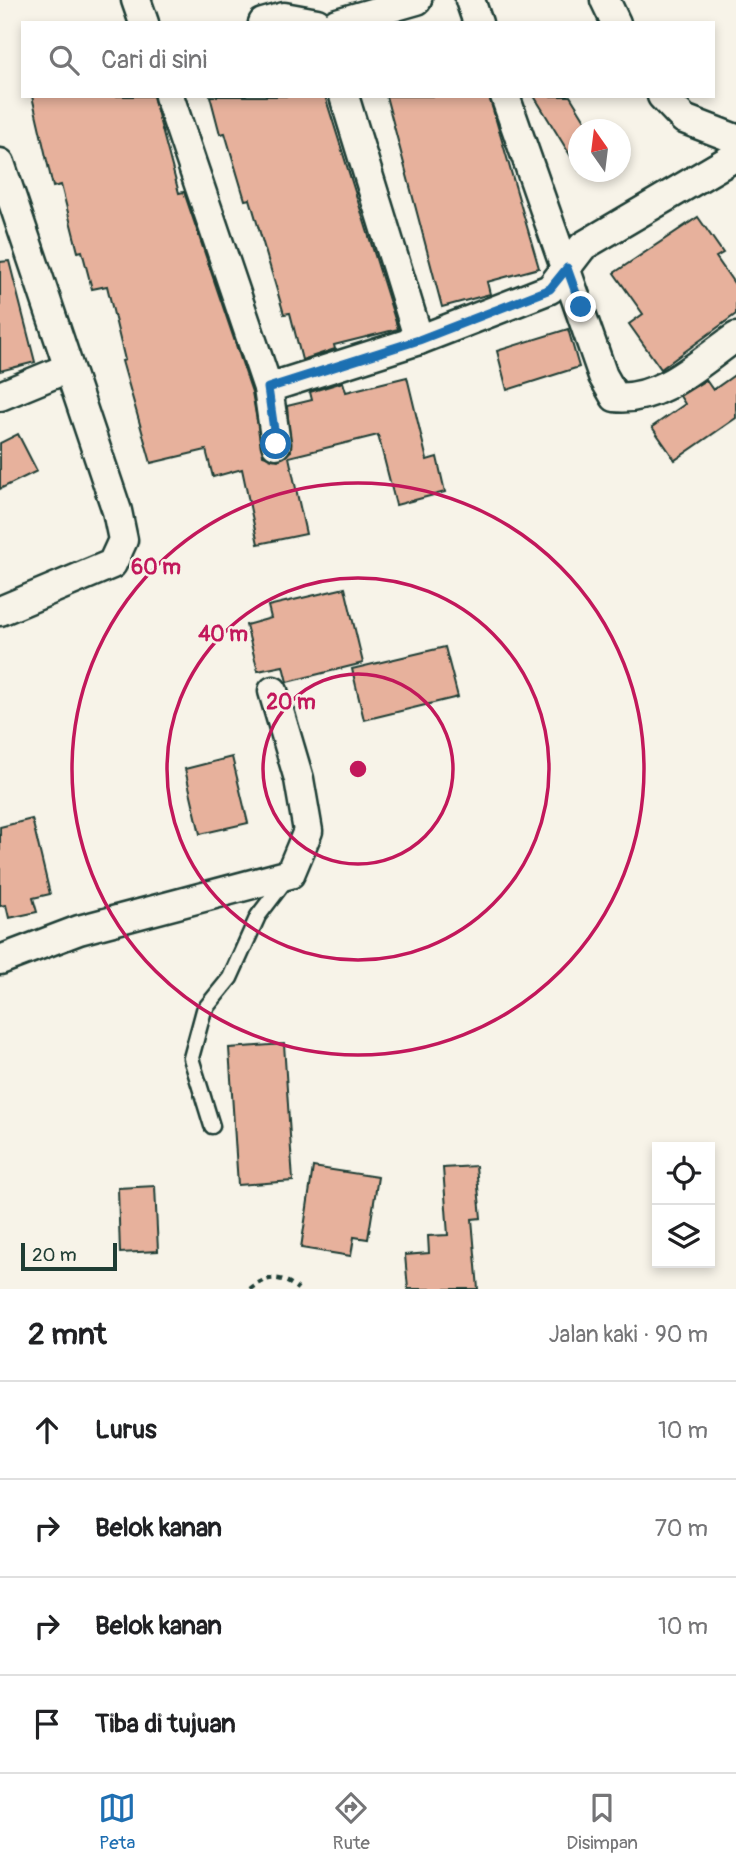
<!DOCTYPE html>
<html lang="id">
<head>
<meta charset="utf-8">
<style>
  :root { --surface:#fff; --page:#f6f6f6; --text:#202124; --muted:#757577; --line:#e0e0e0; --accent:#1f6fb2 }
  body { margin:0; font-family:Pangolin,sans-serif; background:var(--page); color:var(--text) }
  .controls { position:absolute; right:21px; bottom:21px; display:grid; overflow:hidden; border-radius:0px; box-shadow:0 4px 10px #0003 }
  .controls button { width:63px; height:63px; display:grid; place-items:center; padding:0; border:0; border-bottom:2px solid var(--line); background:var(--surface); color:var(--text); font:35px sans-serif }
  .compass { position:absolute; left:568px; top:119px; width:63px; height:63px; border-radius:50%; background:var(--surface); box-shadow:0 4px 10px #0003; rotate:346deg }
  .scale { position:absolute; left:21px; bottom:18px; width:96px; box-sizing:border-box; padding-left:7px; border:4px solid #1f3d34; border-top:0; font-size:19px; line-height:24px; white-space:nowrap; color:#1f3d34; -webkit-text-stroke:5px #f7f3e8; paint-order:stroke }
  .stop { position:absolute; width:21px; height:21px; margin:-16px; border:5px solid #1f6fb2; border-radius:50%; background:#fff }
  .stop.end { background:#1f6fb2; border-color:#fff; box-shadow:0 2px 7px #0008 }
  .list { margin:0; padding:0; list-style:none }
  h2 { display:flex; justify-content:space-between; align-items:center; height:91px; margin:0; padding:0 28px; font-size:30px }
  h2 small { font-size:23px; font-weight:400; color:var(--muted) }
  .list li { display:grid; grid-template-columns:46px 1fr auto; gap:21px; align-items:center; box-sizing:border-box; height:98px; padding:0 28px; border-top:2px solid var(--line) }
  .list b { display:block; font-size:26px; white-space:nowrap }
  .list em { font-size:23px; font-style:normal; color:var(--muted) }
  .icon { flex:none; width:38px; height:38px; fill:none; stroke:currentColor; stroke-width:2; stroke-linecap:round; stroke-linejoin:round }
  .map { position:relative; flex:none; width:736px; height:1289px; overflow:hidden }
  .search { position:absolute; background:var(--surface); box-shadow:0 4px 10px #0003; left:21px; right:21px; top:21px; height:77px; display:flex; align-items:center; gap:18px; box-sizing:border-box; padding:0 24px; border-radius:0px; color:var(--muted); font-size:26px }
  .sheet { height:483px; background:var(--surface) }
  nav { display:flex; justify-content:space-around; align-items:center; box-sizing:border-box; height:98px; border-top:2px solid var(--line); background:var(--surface); font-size:19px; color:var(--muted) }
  nav a { display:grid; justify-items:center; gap:4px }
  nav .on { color:var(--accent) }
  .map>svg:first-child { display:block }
</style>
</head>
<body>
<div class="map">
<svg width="736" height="1289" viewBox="0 0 736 1289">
  <rect width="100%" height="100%" fill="#f7f3e8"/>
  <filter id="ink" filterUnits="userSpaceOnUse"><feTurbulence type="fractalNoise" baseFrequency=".0143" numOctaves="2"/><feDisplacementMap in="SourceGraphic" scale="14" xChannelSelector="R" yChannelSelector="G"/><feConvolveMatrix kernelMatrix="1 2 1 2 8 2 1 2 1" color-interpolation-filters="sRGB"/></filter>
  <g filter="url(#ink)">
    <g fill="#e7b19c" stroke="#1f3d34" stroke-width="2">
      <polygon points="32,96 153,96 179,193 184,192 252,392 263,455 278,460 291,451 287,406 312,400 310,392 343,382 346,392 407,377 427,460 437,457 445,492 396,505 378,435 289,457 306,534 258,544 242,469 213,477 206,450 151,463 122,361 125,360 107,286 92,289 82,251 78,252 61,185 53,187"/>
      <polygon points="210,96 325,96 398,329 334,345 335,349 302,360 290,313 284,314 250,199 245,200 225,133 220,134"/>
      <polygon points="386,96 489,96 539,268 487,282 490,294 442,307"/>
      <polygon points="534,96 570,96 591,130 578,130 578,168"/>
      <polygon points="698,217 723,253 716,257 736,286 736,314 661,369 629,324 643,314 614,273"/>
      <polygon points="9,261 35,362 0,371 0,262"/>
      <polygon points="568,329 579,367 507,390 497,351"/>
      <polygon points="736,374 736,418 675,460 652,427 685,404 680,396 706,380 713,390"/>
      <polygon points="18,434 37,471 0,489 0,443"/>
      <polygon points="345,588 363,663 287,682 283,666 258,671 246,625 271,618 268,606"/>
      <polygon points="445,647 458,697 364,720 352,669"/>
      <polygon points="232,757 248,823 200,834 185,769"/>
      <polygon points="32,819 50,894 33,898 37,912 9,918 6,905 0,906 0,827"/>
      <polygon points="284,1044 293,1181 238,1185 229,1048"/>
      <polygon points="476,1166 481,1218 472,1219 478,1289 408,1289 405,1255 429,1253 428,1236 448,1235 443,1168"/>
      <polygon points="313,1167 378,1177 368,1239 354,1237 351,1256 301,1248"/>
      <polygon points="155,1186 158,1251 120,1253 118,1188"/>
    </g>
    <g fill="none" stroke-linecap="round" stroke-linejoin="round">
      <g stroke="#1f3d34" stroke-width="19">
        <polyline id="lane" points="212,1126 191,1058 204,1010 230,978 258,916 287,878"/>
      </g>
      <g stroke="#1f3d34" stroke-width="33">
        <g id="street">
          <polyline points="136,0 144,23"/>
          <polyline points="470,0 478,23"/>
          <polyline points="605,0 616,23"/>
          <polyline points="263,23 284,17 317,23"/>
          <polyline points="337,23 417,0"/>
          <polyline points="169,96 268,388 276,444"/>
          <polyline points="344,96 419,340"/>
          <path d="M505 96 603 376 615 397C660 402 701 361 736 337"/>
          <polyline points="662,96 684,119 736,139"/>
          <polyline points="0,163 117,511 123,540 112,564 0,611"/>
          <polyline points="268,388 419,340 550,289 583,246 736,156"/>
          <polyline points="0,396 68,368"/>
          <polyline points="0,960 79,930 290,874 308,831 299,779 273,691"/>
        </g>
      </g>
      <path stroke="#1f3d34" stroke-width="4.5" stroke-dasharray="5 5" stroke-linecap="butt" d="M250 1289C267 1275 281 1275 298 1289"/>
      <use href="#lane" stroke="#f7f3e8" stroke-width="14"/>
      <use href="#street" stroke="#f7f3e8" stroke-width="28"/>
    </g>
  </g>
  <g fill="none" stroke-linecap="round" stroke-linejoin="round" filter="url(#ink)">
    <polyline stroke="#1f6fb2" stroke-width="9" points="276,444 268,388 419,340 550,289 567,268 581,307"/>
  </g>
  <g fill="none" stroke="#c2185b" stroke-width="3.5">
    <circle cx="358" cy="769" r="95"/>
    <circle cx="358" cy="769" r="191"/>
    <circle cx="358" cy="769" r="286"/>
  </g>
  <circle cx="358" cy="769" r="10" fill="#c2185b" stroke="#f7f3e8" stroke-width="3.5"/>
  <g font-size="21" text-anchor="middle" font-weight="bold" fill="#c2185b" stroke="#f7f3e8" stroke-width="5" stroke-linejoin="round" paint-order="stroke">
    <text x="156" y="574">60 m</text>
    <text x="223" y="641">40 m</text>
    <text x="291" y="709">20 m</text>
  </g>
</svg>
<div class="controls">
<button><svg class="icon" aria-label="locate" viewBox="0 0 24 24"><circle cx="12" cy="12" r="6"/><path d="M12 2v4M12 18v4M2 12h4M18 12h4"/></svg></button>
<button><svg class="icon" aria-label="layers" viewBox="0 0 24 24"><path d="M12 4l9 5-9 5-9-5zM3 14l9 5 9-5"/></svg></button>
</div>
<svg class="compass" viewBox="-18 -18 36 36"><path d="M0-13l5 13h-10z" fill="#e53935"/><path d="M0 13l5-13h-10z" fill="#757577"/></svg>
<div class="scale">20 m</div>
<div class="stop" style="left:276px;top:444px"></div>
<div class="stop end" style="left:581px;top:307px"></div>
<div class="search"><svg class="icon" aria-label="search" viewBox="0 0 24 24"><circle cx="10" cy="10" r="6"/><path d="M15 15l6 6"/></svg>Cari di sini</div>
</div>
<section class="sheet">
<h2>2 mnt<small>Jalan kaki · 90 m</small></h2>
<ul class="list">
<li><svg class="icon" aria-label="ahead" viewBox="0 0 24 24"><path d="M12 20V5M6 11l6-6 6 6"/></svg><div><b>Lurus</b></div><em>10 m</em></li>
<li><svg class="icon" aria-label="right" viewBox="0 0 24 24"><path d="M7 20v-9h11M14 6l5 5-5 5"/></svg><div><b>Belok kanan</b></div><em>70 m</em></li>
<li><svg class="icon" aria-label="right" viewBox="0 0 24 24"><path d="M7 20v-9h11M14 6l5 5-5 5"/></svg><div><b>Belok kanan</b></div><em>10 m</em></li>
<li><svg class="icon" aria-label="arrive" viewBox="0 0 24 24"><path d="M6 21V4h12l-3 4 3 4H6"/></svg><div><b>Tiba di tujuan</b></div></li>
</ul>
</section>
<nav>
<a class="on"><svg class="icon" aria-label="map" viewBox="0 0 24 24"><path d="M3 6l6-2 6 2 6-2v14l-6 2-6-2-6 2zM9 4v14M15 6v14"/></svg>Peta</a>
<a><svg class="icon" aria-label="directions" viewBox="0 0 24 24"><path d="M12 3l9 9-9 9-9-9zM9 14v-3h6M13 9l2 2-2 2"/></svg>Rute</a>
<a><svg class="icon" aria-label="saved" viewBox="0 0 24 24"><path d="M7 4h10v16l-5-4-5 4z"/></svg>Disimpan</a>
</nav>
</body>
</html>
